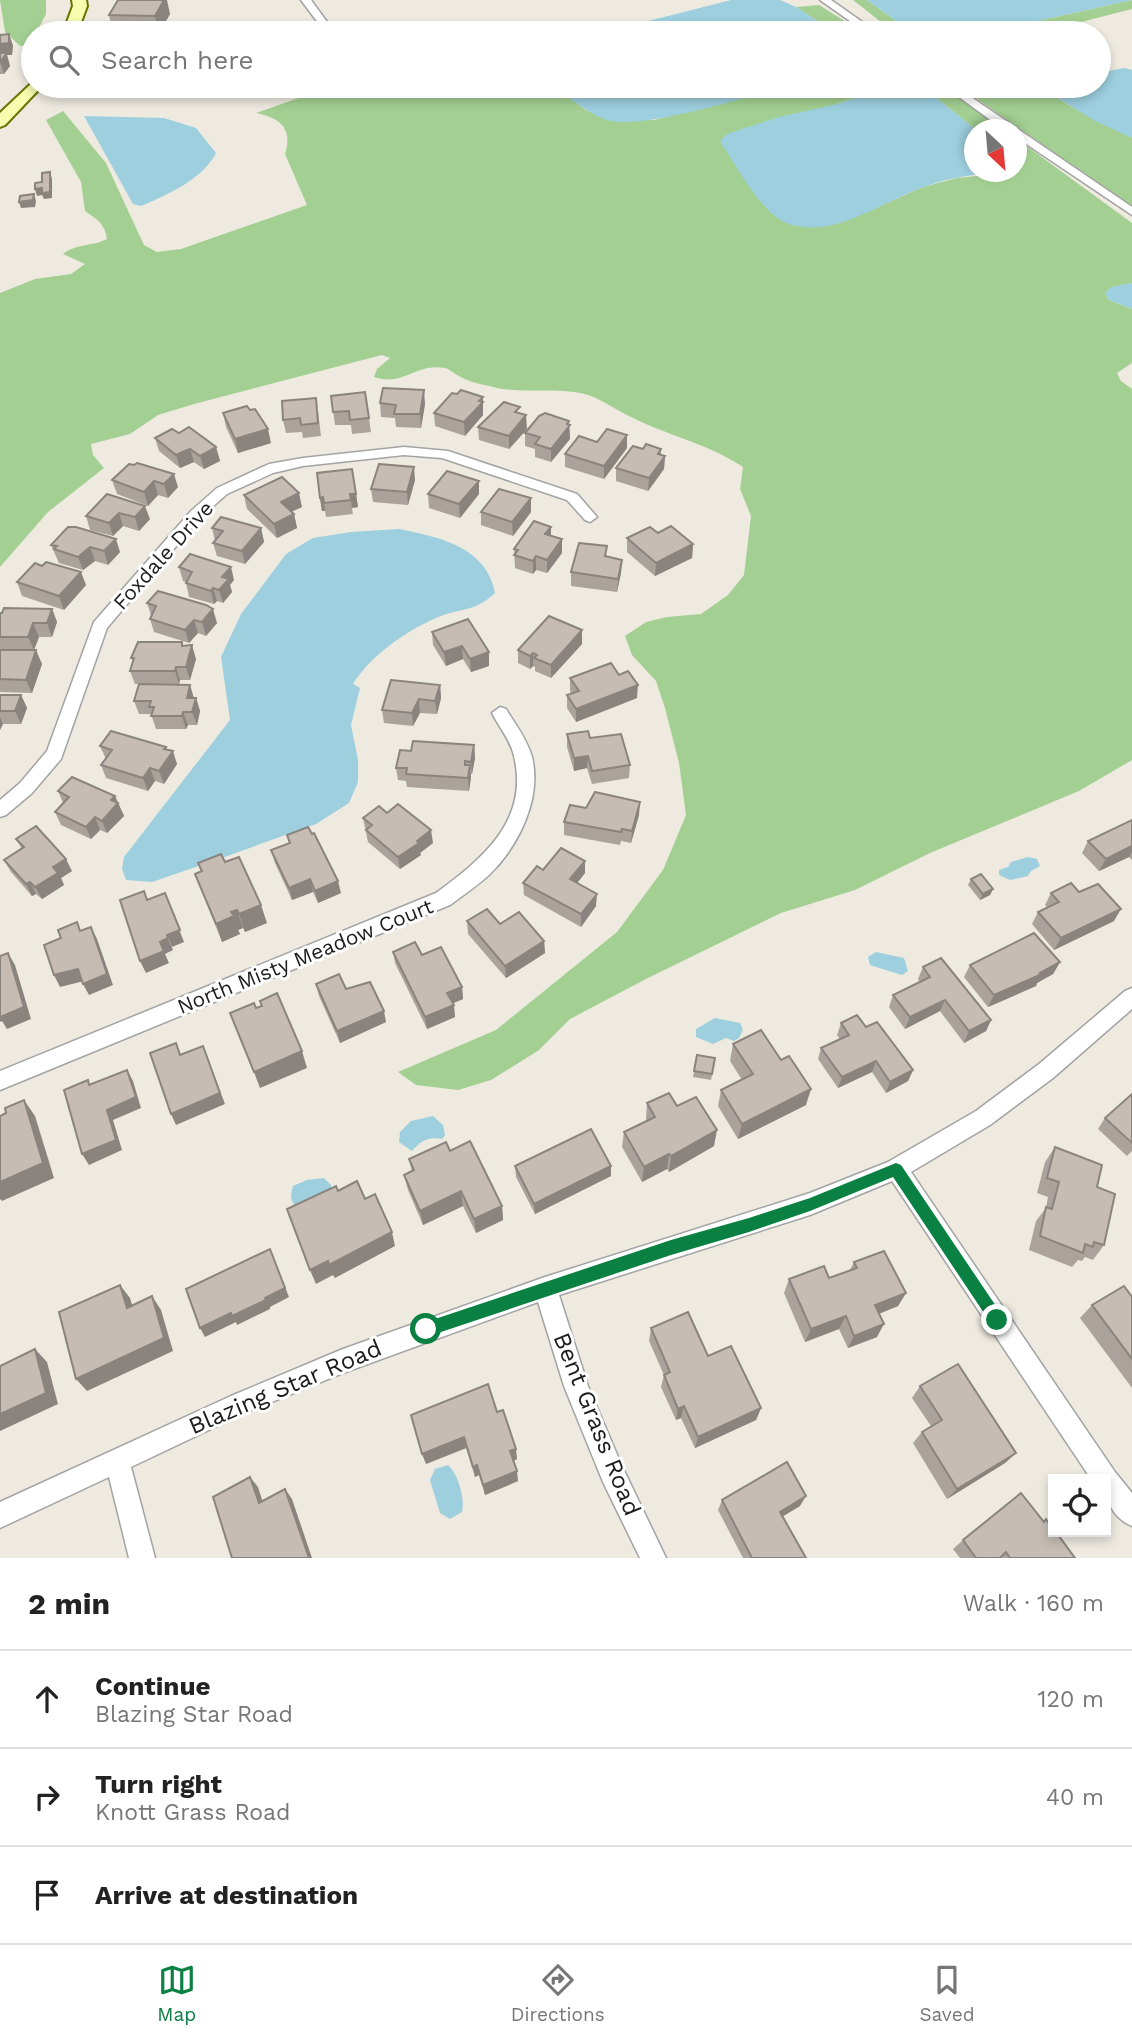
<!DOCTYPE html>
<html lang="en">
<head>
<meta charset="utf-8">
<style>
  :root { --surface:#fff; --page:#f6f6f6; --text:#222; --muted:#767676; --line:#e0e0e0; --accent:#0b8043 }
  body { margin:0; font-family:"Work Sans",sans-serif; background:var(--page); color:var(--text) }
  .controls { position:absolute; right:21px; bottom:21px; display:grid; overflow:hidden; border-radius:0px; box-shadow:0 4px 10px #0003 }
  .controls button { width:63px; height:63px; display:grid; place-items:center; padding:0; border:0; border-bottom:2px solid var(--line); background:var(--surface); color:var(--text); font:35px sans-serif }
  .compass { position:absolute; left:964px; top:119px; width:63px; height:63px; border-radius:50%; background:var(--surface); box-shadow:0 4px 10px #0003; rotate:154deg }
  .stop { position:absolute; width:21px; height:21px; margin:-16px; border:5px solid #0b8043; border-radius:50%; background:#fff }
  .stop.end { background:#0b8043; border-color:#fff; box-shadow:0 2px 7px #0008 }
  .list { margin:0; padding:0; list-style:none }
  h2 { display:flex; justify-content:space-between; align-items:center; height:91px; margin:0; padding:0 28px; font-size:30px }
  h2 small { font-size:23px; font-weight:400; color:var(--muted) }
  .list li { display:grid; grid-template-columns:46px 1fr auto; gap:21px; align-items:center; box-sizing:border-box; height:98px; padding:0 28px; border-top:2px solid var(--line) }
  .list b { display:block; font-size:26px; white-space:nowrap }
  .list p { margin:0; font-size:23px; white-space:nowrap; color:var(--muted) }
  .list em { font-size:23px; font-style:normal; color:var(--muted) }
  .icon { flex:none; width:38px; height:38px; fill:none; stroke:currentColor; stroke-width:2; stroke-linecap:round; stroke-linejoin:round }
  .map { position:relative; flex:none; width:1132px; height:1558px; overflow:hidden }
  .search { position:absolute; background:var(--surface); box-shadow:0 4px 10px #0003; left:21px; right:21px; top:21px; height:77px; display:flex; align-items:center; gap:18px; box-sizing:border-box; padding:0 24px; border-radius:38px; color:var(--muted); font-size:26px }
  .sheet { height:385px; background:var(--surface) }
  nav { display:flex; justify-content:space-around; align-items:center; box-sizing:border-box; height:98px; border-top:2px solid var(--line); background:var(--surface); font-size:19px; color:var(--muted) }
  nav a { display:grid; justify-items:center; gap:4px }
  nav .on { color:var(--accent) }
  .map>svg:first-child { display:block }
</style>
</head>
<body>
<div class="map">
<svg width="1132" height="1558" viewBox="0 0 1132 1558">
  <rect width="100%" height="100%" fill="#eeeae0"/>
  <g fill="#a3d092">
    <polygon points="0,0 46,0 46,14 30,45 20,46 5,32"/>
    <polygon points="853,0 867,0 913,33 895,33"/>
    <polygon points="1132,0 1132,9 1038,33 984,33"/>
    <polygon points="819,5 864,33 836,33 796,7"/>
    <path d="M333 86H552L586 110 608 120H654L787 86H941L1003 129H975L928 91 873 92 837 104 791 225 824 226 851 219 923 187 957 178 1016 172 1017 139 1132 223V283L1112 287 1105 293 1109 300 1132 309V363L1117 373 1121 381 1132 389V760L1079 791 930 853 855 890 781 913 646 979 570 1019 539 1050 491 1080 458 1090 416 1085 398 1072 496 1030 617 932 663 870 686 815 679 763 665 708 656 681 632 655 625 636 646 622 667 617 701 614 728 595 744 575 751 516 740 489 743 467C707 443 665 435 627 415 609 406 595 394 574 392 545 388 517 394 489 386 479 384 467 381 459 376 454 374 450 369 445 368 415 363 404 387 374 377L377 369 390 358 382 355 194 404 158 415 130 434 91 444 93 455 104 468 48 512 0 567V293L35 279 71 274 85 264 63 254C77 243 91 247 107 239 105 224 97 219 85 211L81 182 46 120 63 111 106 163 144 245 157 252 181 249 307 205 285 154C293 129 281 118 256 113Z"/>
    <polygon points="959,86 1050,86 1056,97 1070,106 1132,138 1132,208"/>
  </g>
  <g fill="#9dcfdf">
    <polygon points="731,0 780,0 796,7 836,33 601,33"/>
    <polygon points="867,0 1132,0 984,33 913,33"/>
    <polygon points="1124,68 1132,70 1132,138 1095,121 1056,97 1055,91 1070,86 1099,86 1099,73"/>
    <path d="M552 86H787C748 96 642 131 607 120 587 113 570 98 552 86Z"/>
    <path d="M928 91 975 129 974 172H997C972 175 947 178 924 187 883 201 838 237 792 225 763 218 736 165 720 141L727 134 779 117 837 104 873 92Z"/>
    <path d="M84 116 164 118 196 128 216 153C203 179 167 195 141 206L133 204Z"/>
    <polygon points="1132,283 1132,309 1109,300 1105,293 1111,287"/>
    <path d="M399 529C439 537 487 547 495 593 472 614 460 607 436 618 406 631 370 656 353 684L360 688 351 725 358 760V782L349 803 316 824 219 859 152 882 126 880 122 869 124 857 230 720 221 657 241 614 286 554 313 538 351 532Z"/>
    <polygon points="1028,857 1037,859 1040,866 1031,871 1028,876 1010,880 999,875 999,870 1008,867 1011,862"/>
    <polygon points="876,952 904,958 908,971 902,975 870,965 868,957"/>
    <polygon points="715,1018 740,1023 743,1030 739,1038 734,1041 726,1038 713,1044 696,1037 696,1029"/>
    <path d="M433 1116 443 1125 445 1135 442 1139C428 1136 420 1141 412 1151L399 1142 400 1132 411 1121Z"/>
    <path d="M324 1178 331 1185V1191L296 1206C289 1201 291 1193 293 1186L307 1180Z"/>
    <path d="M448 1465C458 1474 465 1498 462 1512L450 1519 440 1513 430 1480 435 1469Z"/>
  </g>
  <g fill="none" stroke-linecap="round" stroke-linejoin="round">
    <g stroke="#a3a3a3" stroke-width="3">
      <g id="minor">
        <polygon points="301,0 311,0 327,22 324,33 311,33 319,24"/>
        <polygon points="820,0 831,0 878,33 867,33"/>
        <polygon points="944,86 955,86 1132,207 1132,215 1016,137 1016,130 1004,130"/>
        <polygon points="404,447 448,451 577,494 597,517 590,522 585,520 567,500 442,458 404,455 303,466 273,473 227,494 201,517 107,628 61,759 32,793 6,815 0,817 0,800 20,783 47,751 94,622 191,511 217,488 269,464 303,458"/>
        <path d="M500 707 506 709C515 724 527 739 532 757 542 798 519 846 489 875 477 886 463 895 450 905L0 1090V1071L436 893C481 860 530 821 514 756 511 741 499 727 492 713Z"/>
        <path d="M1132 988V1009L1053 1078 990 1125 911 1172 1115 1472 1132 1493V1526C1111 1517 1106 1500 1106 1479H1091L892 1181 810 1215 559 1295 588 1386 621 1464 666 1558H640L603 1482 564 1386 538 1302 343 1373 247 1412 131 1467 155 1558H129L109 1477 0 1528V1502L231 1396 343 1349 545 1277 810 1193 888 1162 976 1111 1039 1064 1125 991Z"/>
      </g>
    </g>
    <g stroke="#667600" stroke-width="4">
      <g id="secondary">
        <polygon points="72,0 86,0 87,6 77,33 63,33 73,6"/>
        <polygon points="33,82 33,86 42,86 5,125 0,127 0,113"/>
      </g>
    </g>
    <use href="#minor" fill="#fff" fill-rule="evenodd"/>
    <use href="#secondary" fill="#f7fdaf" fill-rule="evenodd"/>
  </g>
  <g fill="#aaa29b">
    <polygon points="170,14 159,33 113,33 109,15"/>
    <polygon points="9,34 13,46 12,55 7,55 10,66 4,74 0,74 0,35"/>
    <polygon points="365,392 371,432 352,434 351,425 335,425 331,396"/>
    <polygon points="457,394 483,397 483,415 465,436 435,426 434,413"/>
    <polygon points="380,403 425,404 421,428 396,427 395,418 381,417"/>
    <polygon points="318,411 321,436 303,438 302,432 286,433 283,420"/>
    <polygon points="223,413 271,443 238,453 226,427"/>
    <polygon points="520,413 527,429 509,449 479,440 478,427"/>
    <polygon points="569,425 570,439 551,462 535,457 535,449 525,446 525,433"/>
    <polygon points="179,433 216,447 220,461 204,469 194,462 180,468 159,451 155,438"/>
    <polygon points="627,435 627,448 604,479 565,467 565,454 597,442"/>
    <polygon points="661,455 665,456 664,469 648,491 616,481 616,468"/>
    <polygon points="129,464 178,487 168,498 158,495 148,506 117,494 112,480"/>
    <polygon points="352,469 358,507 352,508 353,514 326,517 325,511 322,511 320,498"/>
    <polygon points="415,480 408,505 373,502 371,489"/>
    <polygon points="479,481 479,494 460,518 429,508 428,494"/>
    <polygon points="107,494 150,519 139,531 123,526 113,536 90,530 86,516"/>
    <polygon points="244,495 302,507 291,512 294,514 297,528 277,538 247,509"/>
    <polygon points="531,498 531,512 513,536 481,525 481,512"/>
    <polygon points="76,527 120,552 108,565 95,561 83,570 59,563 51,545"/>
    <polygon points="212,528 261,528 264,542 245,564 217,556 213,543 215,541"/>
    <polygon points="658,533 693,544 692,558 655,576 627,552 627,538"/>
    <polygon points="551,536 562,539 562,553 547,573 536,570 533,574 515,568 514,549"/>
    <polygon points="607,556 622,560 621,573 617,592 571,586 571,572"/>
    <polygon points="179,567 234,580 230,585 232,592 223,603 217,601 214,604 189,597 186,583 186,582 183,581"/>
    <polygon points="17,582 86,585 64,610 22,596"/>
    <polygon points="147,603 217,623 206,636 198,633 189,643 154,632 150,619 151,615"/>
    <polygon points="52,609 57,622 52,637 39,637 34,650 42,664 32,693 0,692 0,613"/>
    <polygon points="582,630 582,644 551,678 535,671 535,667 533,666 530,669 518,663 518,650"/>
    <polygon points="432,632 489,652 489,666 471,672 463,659 446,666 433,645"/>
    <polygon points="183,646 196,659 190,680 180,680 179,684 135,684 130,671 133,662 131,658"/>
    <polygon points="619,675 637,698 576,722 567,708 567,695 572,694 570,691 570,678"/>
    <polygon points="440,685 441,698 437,714 420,713 413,726 384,723 382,710"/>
    <polygon points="0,695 21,695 27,708 21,724 3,724 0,730"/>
    <polygon points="196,698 200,711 197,725 188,725 186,729 156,729 151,714 139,714 134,701"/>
    <polygon points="567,734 590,738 630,765 629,778 592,784 587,768 574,771 567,747"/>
    <polygon points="474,745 475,758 472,774 471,774 469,791 407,787 406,781 398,780 396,768 411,751"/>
    <polygon points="100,746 166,749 177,764 164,784 155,781 148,791 106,778 101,765 106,759"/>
    <polygon points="58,791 115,796 124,816 107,833 100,830 91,839 61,825 55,812 63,803"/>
    <polygon points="586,808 639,815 631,843 621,841 620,845 564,835 564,822"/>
    <polygon points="387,813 433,843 420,853 421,855 400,869 368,842 363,818"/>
    <polygon points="1132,820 1132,860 1129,857 1099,871 1082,853 1088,841"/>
    <polygon points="287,835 341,893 318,903 313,892 292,900 275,863 271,850 289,843"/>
    <polygon points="16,839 72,871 61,878 64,885 42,899 36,894 32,896 11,872 4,860 22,849"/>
    <polygon points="585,861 585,873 577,883 596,906 581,927 524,895 523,883 543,870"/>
    <polygon points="225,862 267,923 245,932 243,928 238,930 240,934 222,942 195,874 201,871 198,863"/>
    <polygon points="971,879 993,889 990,895 980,900 968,885"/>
    <polygon points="1079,892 1114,921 1054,950 1032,924 1038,912 1047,907 1045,905 1051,893"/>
    <polygon points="467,921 544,941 545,953 506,978 468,934"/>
    <polygon points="393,952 422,955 462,987 463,999 453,1003 455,1017 427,1029 395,963"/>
    <polygon points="1060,962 1053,974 1037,983 1036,986 988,1007 964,977 970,965"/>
    <polygon points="923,967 991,1020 986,1031 964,1043 940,1011 905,1029 889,1007 893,995 920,982 918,979"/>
    <polygon points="316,984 346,989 386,1022 340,1043 319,996"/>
    <polygon points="841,1023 866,1027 913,1070 908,1081 886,1093 872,1072 838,1088 818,1059 821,1048 840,1039 837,1035"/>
    <polygon points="733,1044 806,1105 738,1139 718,1106 721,1090 742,1080 730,1061"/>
    <polygon points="697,1055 715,1058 711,1080 693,1077"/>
    <polygon points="1132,1094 1132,1151 1127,1156 1098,1129 1105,1118"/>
    <polygon points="647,1103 677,1106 714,1146 669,1172 667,1169 642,1182 622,1147 624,1132 646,1121 646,1119"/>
    <polygon points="1055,1147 1097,1187 1104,1245 1093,1260 1085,1257 1082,1261 1078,1260 1072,1267 1029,1250 1036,1221 1046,1208 1048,1197 1037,1193 1045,1162"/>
    <polygon points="450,1151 502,1206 503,1220 476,1233 463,1206 423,1225 408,1190 404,1175 412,1172 409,1159"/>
    <polygon points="515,1166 611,1166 611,1176 535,1214 516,1177"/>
    <polygon points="854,1262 906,1293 898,1306 879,1314 877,1337 848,1348 839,1329 805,1342 784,1293 789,1279 829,1278 850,1270"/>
    <polygon points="1132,1297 1132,1388 1080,1318 1092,1305"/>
    <polygon points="651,1328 708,1356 761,1408 756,1420 695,1448 681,1418 676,1420 661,1387 664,1375 649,1341"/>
    <polygon points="920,1386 1016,1453 1005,1463 947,1499 913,1443 922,1432 931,1426 912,1398"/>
    <polygon points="497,1412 517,1459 514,1461 518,1481 485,1495 479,1475 475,1477 466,1448 426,1464"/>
    <polygon points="722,1500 800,1506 783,1516 806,1558 743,1558 718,1510"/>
    <polygon points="1043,1521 1075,1558 960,1558 953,1549 963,1540"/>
  </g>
  <g fill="#8b847e">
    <polygon points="164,0 167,0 170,14 159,33 155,16"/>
    <polygon points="9,34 13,46 12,55 7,55 10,66 4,74 0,62 0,44"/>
    <polygon points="50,172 52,179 52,198 44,199 42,195 37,196 35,189"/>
    <polygon points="34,194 36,201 35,207 21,208 19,202"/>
    <polygon points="424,390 425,404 421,428 420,414"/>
    <polygon points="483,397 483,415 465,436 464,422"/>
    <polygon points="526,415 527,429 509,449 509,436"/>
    <polygon points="569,421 570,439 551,462 551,449"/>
    <polygon points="268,429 271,443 238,453 235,439"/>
    <polygon points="627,435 627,448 604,479 604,466"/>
    <polygon points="216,447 220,461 204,469 200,456"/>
    <polygon points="190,449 194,462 180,468 176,455"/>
    <polygon points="661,449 660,462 665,456 664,469 648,491 649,478 658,454"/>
    <polygon points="414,467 415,480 408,505 407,492"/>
    <polygon points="174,474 178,487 168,498 164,484"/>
    <polygon points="154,481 158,495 148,506 144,492"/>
    <polygon points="479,481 479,494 460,518 459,504"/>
    <polygon points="299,493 302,507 284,515 281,502"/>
    <polygon points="350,494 356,494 358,507 352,508"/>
    <polygon points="323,497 325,511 322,511 320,498"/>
    <polygon points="531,498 531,512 513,536 512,522"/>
    <polygon points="145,506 150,519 139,531 135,517"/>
    <polygon points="119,513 123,526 113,536 109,523"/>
    <polygon points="294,514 297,528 277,538 274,524"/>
    <polygon points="551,527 551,540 545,534"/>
    <polygon points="261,528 264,542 245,564 242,551"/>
    <polygon points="116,539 120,552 108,565 104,551"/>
    <polygon points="562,539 562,553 547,573 547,560"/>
    <polygon points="693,544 692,558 655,576 656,563"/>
    <polygon points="90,547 95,561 83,570 78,557"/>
    <polygon points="536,556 536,570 533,574 533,561"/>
    <polygon points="622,560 621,573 617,592 618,579"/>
    <polygon points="231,567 234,580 230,585 232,592 223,603 219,590 222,577"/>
    <polygon points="81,572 86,585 64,610 59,596"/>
    <polygon points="213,588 217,601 214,604 211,591"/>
    <polygon points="52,609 57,622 52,637 47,623"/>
    <polygon points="213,609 217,623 206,636 202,622"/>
    <polygon points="194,620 198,633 189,643 185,630"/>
    <polygon points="33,623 39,637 34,650 28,637"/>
    <polygon points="582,630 582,644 551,678 551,665"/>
    <polygon points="192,645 196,659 190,680 186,667"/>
    <polygon points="462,646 463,659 446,666 444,652"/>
    <polygon points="36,650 42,664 32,693 26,680"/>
    <polygon points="489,652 489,666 471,672 470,659"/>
    <polygon points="533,653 533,666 530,669 530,656"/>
    <polygon points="176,667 180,680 179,684 175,671"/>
    <polygon points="190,685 194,698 187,698"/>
    <polygon points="440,685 441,698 437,714 435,701"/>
    <polygon points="638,685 637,698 576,722 576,709"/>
    <polygon points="21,695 27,708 21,724 15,711"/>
    <polygon points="196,698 200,711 197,725 192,712"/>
    <polygon points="419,699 420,713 413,726 412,713"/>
    <polygon points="183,712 188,725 186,729 182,716"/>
    <polygon points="0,717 3,724 0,730"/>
    <polygon points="474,745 475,758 472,774 471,762"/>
    <polygon points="166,747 169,757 173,751 177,764 164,784 159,771 164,749"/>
    <polygon points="588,756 587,768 574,771 574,758"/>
    <polygon points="470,765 471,778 469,791 468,778"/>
    <polygon points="150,768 155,781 148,791 143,778"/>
    <polygon points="115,796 124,816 107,833 102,821 111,800"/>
    <polygon points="640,802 639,815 631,843 632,831"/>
    <polygon points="95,817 100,830 91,839 86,827"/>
    <polygon points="431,830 433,843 420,853 421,855 400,869 398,857"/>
    <polygon points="1132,846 1132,852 1129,857 1099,871 1106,859"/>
    <polygon points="66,859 72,871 61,878 64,885 42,899 35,887 53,867"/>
    <polygon points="585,861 585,873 570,892 570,879"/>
    <polygon points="310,879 313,892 292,900 289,888"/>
    <polygon points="338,881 341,893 318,903 315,891"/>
    <polygon points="30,882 36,894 32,896 26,884"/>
    <polygon points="993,889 990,895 980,900 983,894"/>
    <polygon points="165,893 184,942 172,947 167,935"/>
    <polygon points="597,894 596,906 581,927 581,914"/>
    <polygon points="261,905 267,923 245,932 239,914"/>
    <polygon points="1121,909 1114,921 1054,950 1061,938"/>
    <polygon points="237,910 243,928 238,930 240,934 222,942 216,924 231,912"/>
    <polygon points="91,927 97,939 113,985 89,995 83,984"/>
    <polygon points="168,938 173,950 165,954 169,963 146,973 140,961 160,942"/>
    <polygon points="544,941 545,953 506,978 505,966"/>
    <polygon points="8,953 15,965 31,1019 7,1029 2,1021 0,1022 0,1014"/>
    <polygon points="1060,962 1053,974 1037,983 1036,986 988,1007 994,995"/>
    <polygon points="78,969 84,981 60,987 54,975"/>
    <polygon points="462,987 463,999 449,1005 447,993"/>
    <polygon points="945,1000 940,1011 905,1029 910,1017"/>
    <polygon points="454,1005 455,1017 427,1029 425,1017"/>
    <polygon points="384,1011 386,1022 340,1043 337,1031"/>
    <polygon points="991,1020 986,1031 964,1043 969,1031"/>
    <polygon points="203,1046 225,1104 176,1125 171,1114"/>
    <polygon points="302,1051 307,1068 260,1088 254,1072"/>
    <polygon points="876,1061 872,1072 838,1088 842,1077"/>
    <polygon points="127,1070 133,1081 141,1108 113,1120 122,1150 89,1165 82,1154"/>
    <polygon points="913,1070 908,1081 886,1093 890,1082"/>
    <polygon points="811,1089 806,1105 738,1139 742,1124"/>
    <polygon points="24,1100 35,1116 54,1178 2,1201 0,1199 0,1182"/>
    <polygon points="717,1130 714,1146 669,1172 671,1156"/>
    <polygon points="669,1154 667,1169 642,1182 644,1167"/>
    <polygon points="611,1166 611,1176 535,1214 534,1204"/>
    <polygon points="461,1191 463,1206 423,1225 420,1211"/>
    <polygon points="502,1206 503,1220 476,1233 474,1219"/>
    <polygon points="392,1232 395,1246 335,1278 333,1275 316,1284 310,1270"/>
    <polygon points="270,1249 289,1297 270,1307 270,1309 237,1325 236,1322 205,1337 200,1328 265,1298"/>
    <polygon points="120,1285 130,1298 137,1321 127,1308"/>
    <polygon points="906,1293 898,1306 868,1318 875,1305"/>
    <polygon points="152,1296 161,1310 173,1351 87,1391 76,1379"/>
    <polygon points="846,1316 839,1329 805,1342 811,1329"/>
    <polygon points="884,1324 877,1337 848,1348 854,1336"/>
    <polygon points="35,1349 47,1362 58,1404 0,1431 0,1414"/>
    <polygon points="684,1406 681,1418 676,1420 678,1409"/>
    <polygon points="761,1408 756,1420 695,1448 698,1437"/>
    <polygon points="464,1437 466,1448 426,1464 422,1454"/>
    <polygon points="516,1449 517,1459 512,1461 510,1451"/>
    <polygon points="1016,1453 1005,1463 947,1499 957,1489"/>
    <polygon points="477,1465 479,1475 475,1477 473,1467"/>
    <polygon points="517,1471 518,1481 485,1495 483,1485"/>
    <polygon points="250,1477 258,1487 266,1512 259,1503"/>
    <polygon points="285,1489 292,1499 312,1558 309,1558"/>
    <polygon points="806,1496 800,1506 775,1521 780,1512"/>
  </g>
  <g fill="#c6bcb4" stroke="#8b847e" stroke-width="2">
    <polygon points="118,0 164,0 155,16 109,15"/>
    <polygon points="367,22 368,29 374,28 377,33 355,33 354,31 359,28 357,23"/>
    <polygon points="213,28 214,33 203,33 202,30"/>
    <polygon points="9,34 9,43 0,44 0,35"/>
    <polygon points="0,53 7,53 0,62"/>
    <polygon points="50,172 50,192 42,193 42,188 35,189 35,183 42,182 42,173"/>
    <polygon points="34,194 33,200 19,202 20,196"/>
    <polygon points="383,388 424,390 420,414 394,414 396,405 380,403"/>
    <polygon points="461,390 483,397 479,401 483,402 464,422 434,413 452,393 457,394"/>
    <polygon points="365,392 369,418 350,420 349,411 333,412 331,396"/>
    <polygon points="316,398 318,423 301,425 300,418 283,420 282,401"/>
    <polygon points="504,402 520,407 515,412 526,415 509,436 478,427"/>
    <polygon points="247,406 250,410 255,409 268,429 235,439 223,413"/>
    <polygon points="545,413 569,421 567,424 570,425 551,449 535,444 540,437 525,433 539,416"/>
    <polygon points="189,427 216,447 200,456 190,449 176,455 155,438 172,429 179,433"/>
    <polygon points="607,429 627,435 604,466 565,454 579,436 597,442"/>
    <polygon points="646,444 661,449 658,454 665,456 649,478 616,468 633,446 643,449"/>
    <polygon points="137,463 174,474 164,484 154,481 144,492 112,480 129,464 134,465"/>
    <polygon points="379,464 414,467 407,492 371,489"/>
    <polygon points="352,469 356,494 350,494 351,500 324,503 323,497 320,498 317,473"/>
    <polygon points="447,471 479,481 459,504 428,494"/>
    <polygon points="282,477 299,493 281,502 294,514 274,524 244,495"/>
    <polygon points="499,489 531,498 512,522 481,512"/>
    <polygon points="107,494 145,506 135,517 119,513 109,523 86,516"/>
    <polygon points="221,517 261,528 242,551 213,543 223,531 212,528"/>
    <polygon points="534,521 551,527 545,534 562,539 547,560 536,556 533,561 514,555 518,550 514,549"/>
    <polygon points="671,526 693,544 656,563 627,538 650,527 658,533"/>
    <polygon points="68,527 76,527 116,539 104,551 90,547 78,557 54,549 57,546 51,545"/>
    <polygon points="579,543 607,546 605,556 622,560 618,579 571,572"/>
    <polygon points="190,554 231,567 222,577 229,579 219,590 213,588 211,591 186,583 192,572 179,567"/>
    <polygon points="46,562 81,572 59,596 17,582 35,563 42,566"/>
    <polygon points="158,591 206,605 213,609 202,622 194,620 185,630 150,619 156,606 147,603"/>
    <polygon points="4,608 52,609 47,623 33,623 28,637 0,637 0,613 2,613"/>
    <polygon points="549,616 582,630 551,665 534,658 537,655 533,653 530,656 518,650"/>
    <polygon points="468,619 489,652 470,659 462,646 444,652 432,632"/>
    <polygon points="138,642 182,642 182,646 192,645 186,667 176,667 175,671 130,671 134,658 131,658"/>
    <polygon points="0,650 36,650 26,680 0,679"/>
    <polygon points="611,663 619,675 628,671 638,685 576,709 567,695 579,691 570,678"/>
    <polygon points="391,680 440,685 435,701 419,699 412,713 382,710"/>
    <polygon points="139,684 190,685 187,698 196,698 192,712 183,712 182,716 151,716 154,707 149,707 151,701 134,701"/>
    <polygon points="0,695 21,695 15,711 0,711"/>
    <polygon points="111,731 166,747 164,749 173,751 159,771 150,768 143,778 101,765 112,750 100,746"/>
    <polygon points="588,731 590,738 621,734 630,765 592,771 588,756 574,758 567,734"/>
    <polygon points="413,741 474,745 471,762 465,761 465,765 470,765 468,778 406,774 407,768 396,768 400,750 411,751"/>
    <polygon points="72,777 115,796 111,800 118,803 102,821 95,817 86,827 55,812 69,797 58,791"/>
    <polygon points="595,792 640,802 632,831 622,829 621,832 564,822 570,805 586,808"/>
    <polygon points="398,804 431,830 417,841 419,843 398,857 366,830 372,825 363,818 379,806 387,813"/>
    <polygon points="1132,820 1132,846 1106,859 1088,841"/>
    <polygon points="36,826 66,859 53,867 58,873 35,887 30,882 26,884 4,860 24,847 16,839"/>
    <polygon points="308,827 312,834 314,833 338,881 315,891 310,879 289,888 271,850 290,843 287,835"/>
    <polygon points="561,848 585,861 570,879 597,894 581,914 523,883 537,866 543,870"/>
    <polygon points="221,854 225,862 239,857 261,905 239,914 237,910 231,912 234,916 216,924 195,874 202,871 198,863"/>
    <polygon points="981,874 993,889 983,894 971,879"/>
    <polygon points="1071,883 1079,892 1098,884 1121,909 1061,938 1038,912 1059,902 1051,893"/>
    <polygon points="144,891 147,900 165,893 180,930 167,935 168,938 160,942 164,951 140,961 120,900"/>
    <polygon points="487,909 500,924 519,912 544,941 505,966 467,921"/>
    <polygon points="77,922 80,931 91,927 107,974 83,984 78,969 54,975 44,945 61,938 58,930"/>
    <polygon points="1034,933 1060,962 1040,973 1042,974 994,995 970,965"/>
    <polygon points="415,942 422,955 441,947 462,987 447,993 454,1005 425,1017 393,952"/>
    <polygon points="8,953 24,1007 0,1017 0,956"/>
    <polygon points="941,958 991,1020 969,1031 945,1000 910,1017 893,995 930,977 923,967"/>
    <polygon points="339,974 346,989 370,982 384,1011 337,1031 316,984"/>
    <polygon points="277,993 302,1051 254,1072 230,1013 254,1003 256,1008 262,1006 260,1001"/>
    <polygon points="857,1015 866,1027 877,1022 913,1070 890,1082 876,1061 842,1077 821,1048 849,1035 841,1023"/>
    <polygon points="761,1030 781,1060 789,1056 811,1089 742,1124 721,1090 753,1074 733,1044"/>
    <polygon points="176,1043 180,1055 203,1046 220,1093 171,1114 150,1053"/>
    <polygon points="697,1055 715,1058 712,1074 694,1071"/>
    <polygon points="127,1070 136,1097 107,1110 116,1140 82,1154 64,1090 88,1080 89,1085"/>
    <polygon points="669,1093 677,1106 696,1097 717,1130 671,1156 669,1154 644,1167 624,1132 655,1117 647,1103"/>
    <polygon points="1132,1094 1132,1143 1105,1118"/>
    <polygon points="24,1100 43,1163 0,1182 0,1116 6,1113 5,1108"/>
    <polygon points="591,1129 611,1166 534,1204 515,1166"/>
    <polygon points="470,1141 502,1206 474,1219 461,1191 420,1211 404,1175 414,1170 409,1159 446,1142 450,1151"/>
    <polygon points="1055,1147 1102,1165 1097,1187 1115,1194 1104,1245 1094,1242 1093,1247 1085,1244 1083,1253 1040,1236 1046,1207 1052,1209 1059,1182 1047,1178"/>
    <polygon points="357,1181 365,1199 375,1194 392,1232 329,1265 328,1261 310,1270 287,1209 336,1186 338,1191"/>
    <polygon points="270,1249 285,1288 265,1298 266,1300 232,1316 231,1313 200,1328 186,1289"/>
    <polygon points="884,1251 906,1293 875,1305 884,1324 854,1336 846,1316 811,1329 789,1279 824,1266 829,1278 857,1268 854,1262"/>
    <polygon points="120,1285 127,1308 152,1296 164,1338 76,1379 59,1312"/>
    <polygon points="1124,1286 1132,1297 1132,1359 1092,1305"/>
    <polygon points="688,1312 708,1356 731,1346 761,1408 698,1437 684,1406 678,1409 664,1375 670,1372 651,1328"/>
    <polygon points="35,1349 46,1393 0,1414 0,1366"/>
    <polygon points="958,1364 1016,1453 957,1489 922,1432 942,1420 920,1386"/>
    <polygon points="488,1384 497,1412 503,1410 516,1449 510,1451 517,1471 483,1485 477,1465 473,1467 464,1437 422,1454 411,1415"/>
    <polygon points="787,1462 806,1496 780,1512 806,1558 752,1558 722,1500"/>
    <polygon points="250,1477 259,1503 285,1489 309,1558 232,1558 213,1497"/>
    <polygon points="1021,1493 1044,1522 1046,1519 1053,1529 1053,1532 1056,1532 1075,1558 1010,1558 1006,1552 1000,1558 976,1558 963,1540"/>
  </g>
  <polygon fill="#0b8043" points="896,1163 901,1165 1002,1315 1004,1320 1002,1325 997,1327 992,1325 893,1177 810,1211 749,1232 671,1255 426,1337 420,1334 418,1329 420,1324 426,1322 671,1240 749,1218 810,1198"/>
  <g text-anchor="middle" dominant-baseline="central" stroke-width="6" stroke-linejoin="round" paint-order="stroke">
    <g font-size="21" fill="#1c1c1c" stroke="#fff">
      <text transform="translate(163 555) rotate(-48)">Foxdale Drive</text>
      <text transform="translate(305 956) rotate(-22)">North Misty Meadow Court</text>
    </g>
    <g font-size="24" fill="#1c1c1c" stroke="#fff">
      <text transform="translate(285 1387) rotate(-23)">Blazing Star Road</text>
      <text transform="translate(597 1424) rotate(68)">Bent Grass Road</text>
    </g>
  </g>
</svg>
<div class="controls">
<button><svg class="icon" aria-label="locate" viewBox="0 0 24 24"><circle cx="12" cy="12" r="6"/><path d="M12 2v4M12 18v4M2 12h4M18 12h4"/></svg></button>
</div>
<svg class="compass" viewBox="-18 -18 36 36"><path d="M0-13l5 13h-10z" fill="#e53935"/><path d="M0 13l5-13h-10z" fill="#767676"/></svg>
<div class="stop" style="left:426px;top:1329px"></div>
<div class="stop end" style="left:997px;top:1320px"></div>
<div class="search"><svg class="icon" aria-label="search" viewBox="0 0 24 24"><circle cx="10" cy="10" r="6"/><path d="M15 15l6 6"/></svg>Search here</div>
</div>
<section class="sheet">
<h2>2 min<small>Walk · 160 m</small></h2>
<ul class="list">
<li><svg class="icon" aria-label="ahead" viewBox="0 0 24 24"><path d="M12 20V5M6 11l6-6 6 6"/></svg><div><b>Continue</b><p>Blazing Star Road</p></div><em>120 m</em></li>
<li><svg class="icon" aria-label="right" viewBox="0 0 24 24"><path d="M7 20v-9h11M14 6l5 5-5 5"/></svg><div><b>Turn right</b><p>Knott Grass Road</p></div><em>40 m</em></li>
<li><svg class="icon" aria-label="arrive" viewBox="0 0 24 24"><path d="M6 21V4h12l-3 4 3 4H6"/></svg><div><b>Arrive at destination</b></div></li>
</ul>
</section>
<nav>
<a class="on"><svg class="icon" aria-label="map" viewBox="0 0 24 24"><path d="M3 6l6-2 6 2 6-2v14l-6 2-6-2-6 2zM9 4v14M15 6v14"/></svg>Map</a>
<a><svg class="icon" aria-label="directions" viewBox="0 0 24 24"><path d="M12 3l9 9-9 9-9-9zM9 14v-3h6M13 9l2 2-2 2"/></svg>Directions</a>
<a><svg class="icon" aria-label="saved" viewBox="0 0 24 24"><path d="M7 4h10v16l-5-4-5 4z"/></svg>Saved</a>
</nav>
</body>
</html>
